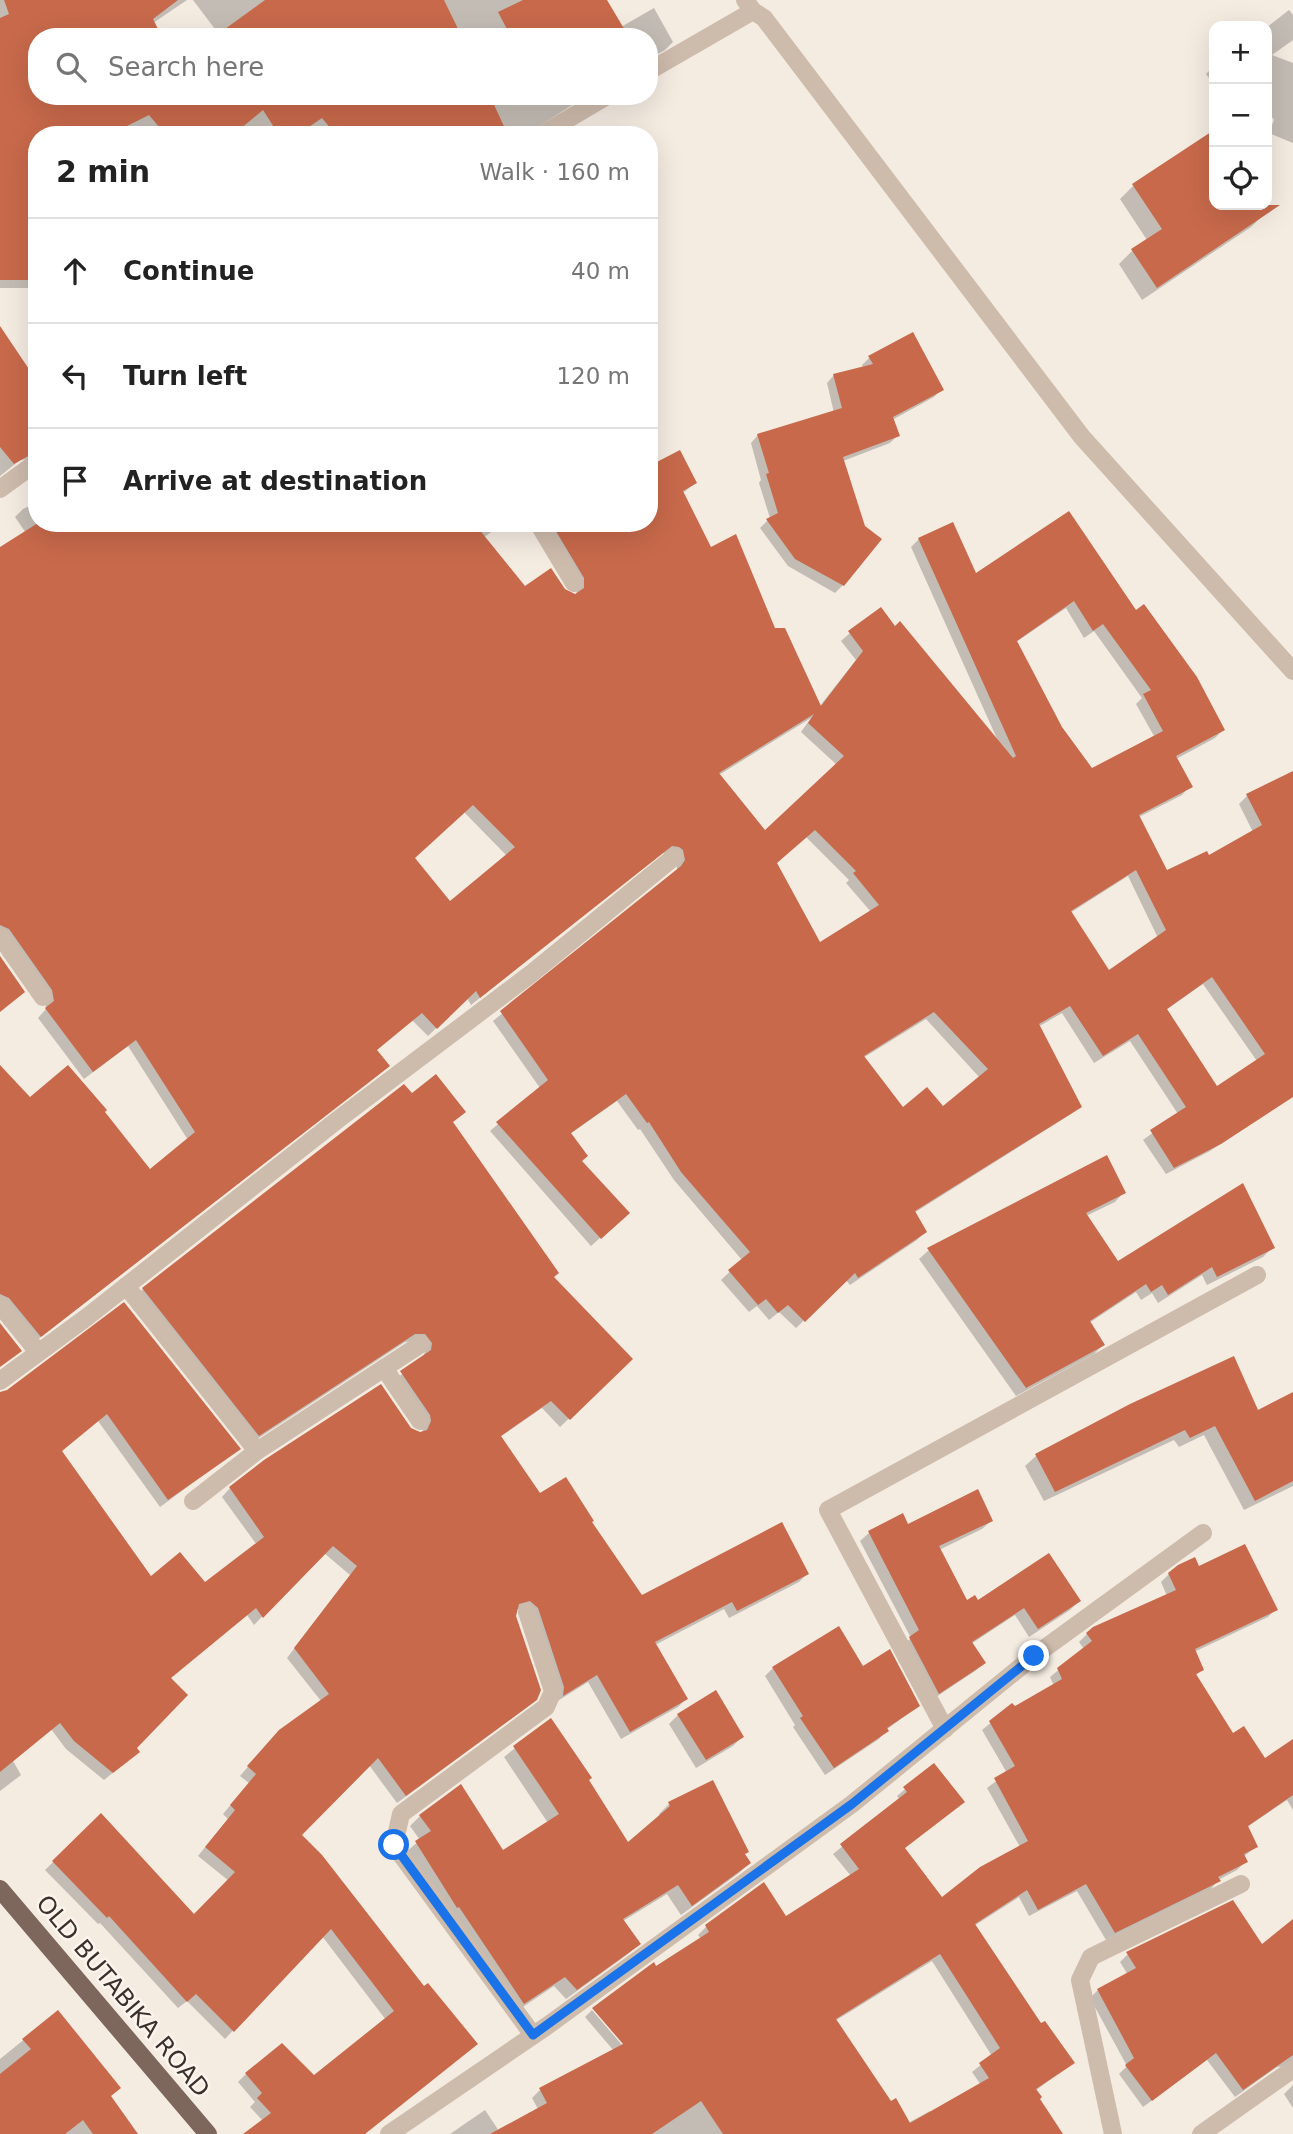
<!DOCTYPE html>
<html lang="en">
<head>
<meta charset="utf-8">
<style>
  :root { --surface:#fff; --page:#f2f2f2; --text:#222; --muted:#767676; --line:#e0e0e0 }
  body { margin:0; font-family:"DejaVu Sans",sans-serif; background:var(--page); color:var(--text) }
  .controls { position:absolute; right:21px; top:21px; display:grid; overflow:hidden; border-radius:14px; box-shadow:0 7px 28px #0002 }
  .controls button { width:63px; height:63px; display:grid; place-items:center; padding:0; border:0; border-bottom:2px solid var(--line); background:var(--surface); color:var(--text); font:35px sans-serif }
  .stop { position:absolute; width:21px; height:21px; margin:-16px; border:5px solid #1a73e8; border-radius:50%; background:#fff }
  .stop.end { background:#1a73e8; border-color:#fff; box-shadow:0 2px 7px #0008 }
  .list { margin:0; padding:0; list-style:none }
  h2 { display:flex; justify-content:space-between; align-items:center; height:91px; margin:0; padding:0 28px; font-size:30px }
  h2 small { font-size:23px; font-weight:400; color:var(--muted) }
  .list li { display:grid; grid-template-columns:46px 1fr auto; gap:21px; align-items:center; box-sizing:border-box; height:105px; padding:0 28px; border-top:2px solid var(--line) }
  .list b { display:block; font-size:26px; white-space:nowrap }
  .list em { font-size:23px; font-style:normal; color:var(--muted) }
  .icon { flex:none; width:38px; height:38px; fill:none; stroke:currentColor; stroke-width:2; stroke-linecap:round; stroke-linejoin:round }
  .map { position:relative; flex:none; width:1293px; height:2134px; overflow:hidden }
  .search { position:absolute; background:var(--surface); box-shadow:0 7px 28px #0002; left:28px; top:28px; width:630px; height:77px; display:flex; align-items:center; gap:18px; box-sizing:border-box; padding:0 24px; border-radius:28px; color:var(--muted); font-size:26px }
  .panel { position:absolute; background:var(--surface); box-shadow:0 7px 28px #0002; left:28px; top:126px; width:630px; height:406px; border-radius:28px }
  .map>svg:first-child { display:block }
</style>
</head>
<body>
<div class="map">
<svg width="1293" height="2134" viewBox="0 0 1293 2134">
  <rect width="100%" height="100%" fill="#f4ebe1"/>
  <g fill="#0003" fill-rule="evenodd">
    <polygon points="0,0 187,0 153,23 37,37 37,96 583,96 577,102 525,135 37,135 37,288 0,288"/>
    <polygon points="193,0 303,0 221,37"/>
    <polygon points="374,0 605,0 621,27 654,8 673,42 665,50 649,59 649,37 418,37"/>
    <polygon points="1289,10 1293,15 1293,40 1272,55 1293,63 1293,143 1269,133 1274,120 1267,110 1267,27"/>
    <polygon points="1214,66 1214,85 1206,74"/>
    <polygon points="1214,139 1214,205 1258,205 1264,214 1251,227 1142,300 1119,264 1132,251 1147,240 1120,199 1133,186"/>
    <polygon points="0,329 35,381 37,379 37,452 29,459 20,460 0,476"/>
    <polygon points="869,358 942,389 934,397 892,420 898,435 890,443 843,461 864,527 843,585 835,593 788,566 760,528 770,518 759,483 761,480 751,443 758,435 834,413 827,383 834,375 863,368 862,365"/>
    <path d="M649 468 695 483 682 494 710 549 774 629 819 707 856 660 841 641 850 633 894 628 998 741 911 547 919 539 976 576 1135 612 1223 730 1215 738 1176 759 1190 786 1182 795 1139 817 1166 873 1208 857 1253 832 1239 804 1247 796 1293 773V1095L1210 1151 1166 1174 1143 1140 1178 1114 1130 1041 1094 1063 1062 1013 1038 1027 1080 1106 1071 1114 914 1213 925 1232 917 1240 850 1285 846 1280 796 1328 779 1312 769 1320 757 1306 749 1312 721 1280 742 1260 674 1180 640 1129 638 1130 617 1101 570 1134 580 1161 619 1221 591 1246 490 1131 540 1088 493 1021 677 870 676 859 670 854 662 853 471 1005 467 998 428 1036 412 1020 375 1051 379 1074 32 1344 0 1305V1067L30 1100 103 1112 150 1172 188 1140 128 1046 84 1079 38 1018 46 1009 45 999 0 936V549L26 533 15 517 23 509 37 502V523H504L483 538 525 588 577 595 576 586 537 523H649ZM1066 608 1084 638 1094 631 1142 698 1136 704 1154 736 1092 770 1061 728 1016 642ZM811 718 801 732 837 765 765 833 719 775ZM464 812 507 856 450 904 413 859ZM806 837 849 880 846 883 871 912 819 944 775 863ZM1128 876 1158 938 1108 972 1070 913ZM1203 984 1257 1061 1216 1088 1166 1010ZM926 1019 980 1078 943 1108 902 1110 863 1058Z"/>
    <polygon points="412,1095 451,1123 552,1278 631,1359 560,1427 542,1408 500,1437 539,1495 590,1522 641,1598 807,1574 799,1582 729,1618 724,1609 655,1645 686,1699 678,1707 621,1739 588,1682 556,1702 521,1609 514,1609 526,1708 397,1803 369,1765 300,1835 424,1989 365,2134 259,2134 263,2121 250,2107 255,2102 238,2082 246,2074 314,2078 386,2020 322,1936 225,2039 187,2001 178,2008 100,1923 98,1924 45,1870 101,1815 194,1916 229,1881 198,1856 228,1819 223,1814 249,1783 240,1776 271,1740 321,1701 287,1658 350,1575 324,1553 254,1625 247,1615 169,1679 135,1748 138,1752 104,1780 66,1749 51,1729 13,1761 21,1775 0,1791 0,1392 7,1392 124,1305 239,1449 160,1507 98,1421 61,1451 151,1578 205,1584 257,1545 222,1497 230,1488 410,1429 423,1433 422,1424 393,1381 422,1359 425,1352 417,1341 405,1342 251,1443 135,1297 143,1289"/>
    <polygon points="1124,1192 1115,1202 1086,1216 1117,1263 1273,1247 1263,1257 1207,1285 1202,1275 1158,1303 1152,1293 1141,1300 1136,1292 1089,1323 1103,1345 1094,1354 1016,1396 919,1259 929,1250"/>
    <polygon points="1293,1394 1293,1486 1244,1510 1204,1435 1179,1447 1174,1440 1044,1501 1025,1466 1036,1456 1258,1412"/>
    <polygon points="991,1521 982,1529 939,1550 966,1602 1079,1601 1070,1610 1029,1637 1015,1615 971,1644 984,1663 975,1671 930,1701 901,1647 911,1638 860,1541 869,1533 907,1526"/>
    <path d="M1199 1568 1276 1609 1268 1617 1194 1652 1202 1670 1195 1676 1232 1736 1265 1760 1293 1741V1810L1287 1800 1247 1827 1256 1847 1243 1857 1245 1862 1237 1870 1218 1880 1211 1889 1106 1940 1077 1891 1029 1916 1019 1897 974 1926 1041 2025 1072 2063 1035 2091 1038 2099 1061 2134H450L485 2110 499 2131 538 2109 532 2098 540 2090 614 2051 585 2017 592 2010 628 2052 655 1968 701 1939 698 1935 706 1927 785 1918 851 1876 833 1854 900 1800 897 1796 934 1765 903 1849 942 1899 1020 1847 987 1788 1007 1773 982 1730 1012 1705 1014 1709 1054 1686 1050 1677 1084 1649 1079 1642 1087 1634 1167 1596 1161 1582 1169 1574ZM932 1961 992 2056 972 2072 981 2085 931 2113 930 2111 908 2123 890 2104 835 2021Z"/>
    <polygon points="773,1668 863,1669 918,1706 886,1730 879,1739 825,1775 793,1727 795,1725 765,1676"/>
    <polygon points="678,1715 742,1737 733,1746 696,1768 669,1724"/>
    <polygon points="550,1720 627,1845 660,1817 659,1814 669,1804 743,1855 749,1863 739,1873 681,1915 667,1894 623,1921 638,1944 628,1954 566,1999 554,1986 514,2013 406,1852 420,1840 410,1826 420,1816 502,1853 548,1823 504,1757"/>
    <polygon points="1293,1921 1293,2069 1289,2066 1277,2067 1235,2097 1207,2060 1143,2107 1119,2074 1127,2066 1090,1998 1098,1990 1128,1975 1120,1962 1128,1954 1262,1947"/>
    <polygon points="57,2013 110,2097 136,2134 0,2134 0,2059"/>
    <polygon points="1293,2085 1293,2108 1284,2094"/>
  </g>
  <g fill="#c8694b" fill-rule="evenodd">
    <polygon points="4,0 178,0 153,19 162,37 37,37 37,96 490,96 508,135 336,135 322,118 297,135 279,135 263,110 233,135 166,135 149,115 109,135 37,135 37,280 0,280 0,18 9,14"/>
    <polygon points="265,0 444,0 462,37 214,37"/>
    <polygon points="523,0 607,0 629,37 511,37 498,12"/>
    <polygon points="1214,130 1214,205 1280,205 1157,288 1131,249 1162,229 1132,184"/>
    <polygon points="0,326 37,381 37,451 14,464 0,447"/>
    <polygon points="913,332 944,390 893,417 900,436 843,457 865,526 882,539 844,586 795,559 766,519 778,513 766,474 769,473 757,434 842,408 833,374 873,364 868,356"/>
    <path d="M680 450 697 483 683 491 711 547 736 534 775 628H785L821 706 863 651 848 631 881 607 895 626 900 621 1013 758 1016 756 918 538 953 522 976 573 1069 511 1136 610 1144 604 1197 677 1225 730 1176 756 1193 787 1139 815 1167 870 1207 851 1209 855 1262 825 1246 794 1293 771V1097L1221 1144 1174 1168 1150 1130 1186 1107 1138 1034 1103 1056 1070 1006 1039 1024 1082 1107 915 1211 927 1232 858 1278 855 1273 805 1322 788 1305 778 1313 766 1299 758 1305 728 1270 750 1252 681 1172 649 1122 647 1123 626 1094 571 1133 588 1156 582 1161 630 1213 601 1239 496 1122 548 1080 500 1011 681 866 685 860 683 850 679 847 672 846 480 998 476 991 437 1029 422 1013 377 1050 390 1066 41 1337 9 1298 0 1294V1065L30 1097 68 1065 107 1110 105 1112 150 1169 195 1132 136 1040 93 1072 45 1008 54 1001 52 990 9 929 0 925V547L38 523H474L525 586 551 568 565 589 575 594 584 588V578L551 523H649V466ZM1074 601 1093 631 1103 624 1151 690 1143 694 1163 731 1092 768 1062 727 1017 641ZM814 714 808 723 844 756 765 830 719 773ZM473 805 515 847 450 901 415 858ZM815 830 856 871 853 873 879 905 820 942 777 863ZM1136 870 1166 930 1109 970 1071 911ZM1212 977 1265 1054 1217 1086 1167 1009ZM934 1012 988 1069 943 1106 927 1087 903 1107 864 1056Z"/>
    <polygon points="0,956 25,992 0,1012"/>
    <polygon points="436,1074 466,1112 453,1122 559,1273 554,1277 633,1359 570,1420 551,1401 501,1436 540,1493 566,1477 594,1521 592,1522 642,1595 782,1522 809,1574 737,1611 732,1602 655,1642 688,1699 630,1732 597,1675 563,1696 564,1687 538,1608 530,1601 519,1604 516,1616 541,1690 537,1700 406,1796 378,1758 302,1835 322,1855 424,1986 428,1983 478,2044 365,2134 243,2134 271,2113 257,2098 262,2093 245,2073 282,2043 314,2075 394,2011 331,1929 234,2032 196,1994 187,2002 109,1916 107,1918 52,1861 101,1813 194,1914 235,1872 205,1847 235,1810 230,1805 256,1774 247,1766 279,1730 329,1694 294,1648 357,1566 333,1546 263,1618 256,1608 171,1678 188,1695 137,1748 140,1752 113,1773 74,1741 60,1723 0,1772 0,1392 7,1390 124,1302 241,1449 168,1500 107,1414 62,1451 151,1576 180,1552 205,1582 264,1537 229,1487 264,1460 381,1384 411,1428 420,1432 427,1430 431,1421 430,1415 400,1371 431,1350 432,1343 425,1334 415,1334 259,1436 142,1288 404,1084 412,1093"/>
    <polygon points="1107,1155 1126,1193 1086,1213 1118,1261 1243,1183 1275,1248 1217,1277 1212,1267 1168,1295 1162,1285 1151,1292 1146,1284 1090,1321 1105,1345 1026,1388 927,1248"/>
    <polygon points="0,1323 22,1351 0,1367"/>
    <polygon points="1234,1356 1258,1410 1293,1392 1293,1481 1255,1501 1215,1426 1190,1438 1185,1430 1055,1492 1035,1454 1130,1404"/>
    <polygon points="978,1489 993,1521 939,1546 967,1600 975,1595 978,1600 1049,1553 1081,1601 1038,1629 1024,1608 972,1642 986,1663 939,1694 909,1637 919,1630 868,1531 903,1513 908,1524"/>
    <path d="M1245 1544 1278 1610 1195 1649 1204 1670 1196 1674 1233 1733 1244 1726 1265 1758 1293 1739V1795L1248 1826 1258 1847 1244 1854 1248 1862 1218 1877 1221 1881 1115 1933 1086 1884 1038 1910 1027 1890 975 1924 1041 2023 1045 2021 1075 2063 1036 2089 1042 2097 1040 2099 1063 2134H723L701 2101 652 2134H490L547 2103 539 2088 623 2044 592 2008 654 1962 656 1966 709 1932 705 1925 764 1882 786 1916 859 1869 840 1844 907 1792 903 1787 934 1763 965 1802 905 1848 942 1897 980 1867 1028 1841 994 1778 1015 1766 989 1721 1012 1703 1015 1706 1062 1679 1057 1668 1092 1641 1086 1633 1093 1627 1176 1590 1168 1573 1178 1565 1195 1557 1199 1566ZM940 1954 1000 2048 979 2063 989 2078 910 2123 896 2098 891 2101 836 2019Z"/>
    <polygon points="839,1626 863,1666 890,1649 920,1706 887,1728 889,1731 834,1768 800,1718 803,1716 772,1667"/>
    <polygon points="716,1690 744,1737 706,1760 677,1714"/>
    <polygon points="551,1718 592,1778 589,1780 628,1842 670,1806 668,1802 713,1780 749,1852 745,1854 751,1863 692,1906 678,1885 623,1919 641,1944 577,1990 565,1977 524,2004 459,1907 457,1908 415,1841 431,1831 419,1815 461,1784 503,1850 559,1814 513,1746"/>
    <polygon points="1233,1900 1262,1944 1293,1919 1293,2055 1243,2090 1216,2053 1152,2101 1125,2065 1134,2058 1097,1989 1136,1968 1126,1952"/>
    <polygon points="58,2010 121,2088 111,2096 138,2134 93,2134 83,2120 65,2134 0,2134 0,2074 31,2049 22,2039"/>
  </g>
  <g fill="none" stroke-linecap="round" stroke-linejoin="round">
    <g stroke="#cdbbac" stroke-width="18">
      <polyline points="745,0 753,11 764,18 1082,437 1293,671"/>
      <polyline points="649,71 753,11"/>
      <polyline points="541,135 607,96"/>
      <polyline points="0,489 37,462"/>
      <polyline points="538,523 574,583"/>
      <polyline points="0,936 43,997"/>
      <polyline points="126,1286 257,1451 421,1344"/>
      <polyline points="0,1305 38,1352"/>
      <polyline points="384,1368 420,1421"/>
      <polyline points="0,1381 87,1317 340,1118 532,973 674,857"/>
      <polyline points="193,1501 257,1451"/>
      <polyline points="527,1612 553,1691 546,1707 401,1814 394,1845 533,2035"/>
      <polyline points="945,1729 828,1510 1257,1275"/>
      <polyline points="389,2134 547,2026 852,1804 1034,1656 1203,1533"/>
      <polyline points="1113,2134 1080,1980 1091,1957 1241,1884"/>
      <polyline points="1201,2134 1293,2069"/>
    </g>
    <polyline stroke="#7d675c" stroke-width="18" points="0,1889 208,2134"/>
  </g>
  <g fill="none" stroke-linecap="round" stroke-linejoin="round">
    <polyline stroke="#1a73e8" stroke-width="9" points="394,1845 533,2035 852,1804 1034,1656"/>
  </g>
  <g text-anchor="middle" dominant-baseline="central" stroke-width="5" stroke-linejoin="round" paint-order="stroke">
    <g font-size="24" fill="#3b302b" stroke="#fbf5ee">
      <text transform="translate(123 1996) rotate(50)">OLD BUTABIKA ROAD</text>
    </g>
  </g>
</svg>
<div class="controls">
<button>+</button>
<button>−</button>
<button><svg class="icon" aria-label="locate" viewBox="0 0 24 24"><circle cx="12" cy="12" r="6"/><path d="M12 2v4M12 18v4M2 12h4M18 12h4"/></svg></button>
</div>
<div class="stop" style="left:394px;top:1845px"></div>
<div class="stop end" style="left:1034px;top:1656px"></div>
<div class="search"><svg class="icon" aria-label="search" viewBox="0 0 24 24"><circle cx="10" cy="10" r="6"/><path d="M15 15l6 6"/></svg>Search here</div>
<section class="panel">
<h2>2 min<small>Walk · 160 m</small></h2>
<ul class="list">
<li><svg class="icon" aria-label="ahead" viewBox="0 0 24 24"><path d="M12 20V5M6 11l6-6 6 6"/></svg><div><b>Continue</b></div><em>40 m</em></li>
<li><svg class="icon" aria-label="left" viewBox="0 0 24 24"><path d="M17 20v-9H6M10 6l-5 5 5 5"/></svg><div><b>Turn left</b></div><em>120 m</em></li>
<li><svg class="icon" aria-label="arrive" viewBox="0 0 24 24"><path d="M6 21V4h12l-3 4 3 4H6"/></svg><div><b>Arrive at destination</b></div></li>
</ul>
</section>
</div>
</body>
</html>
